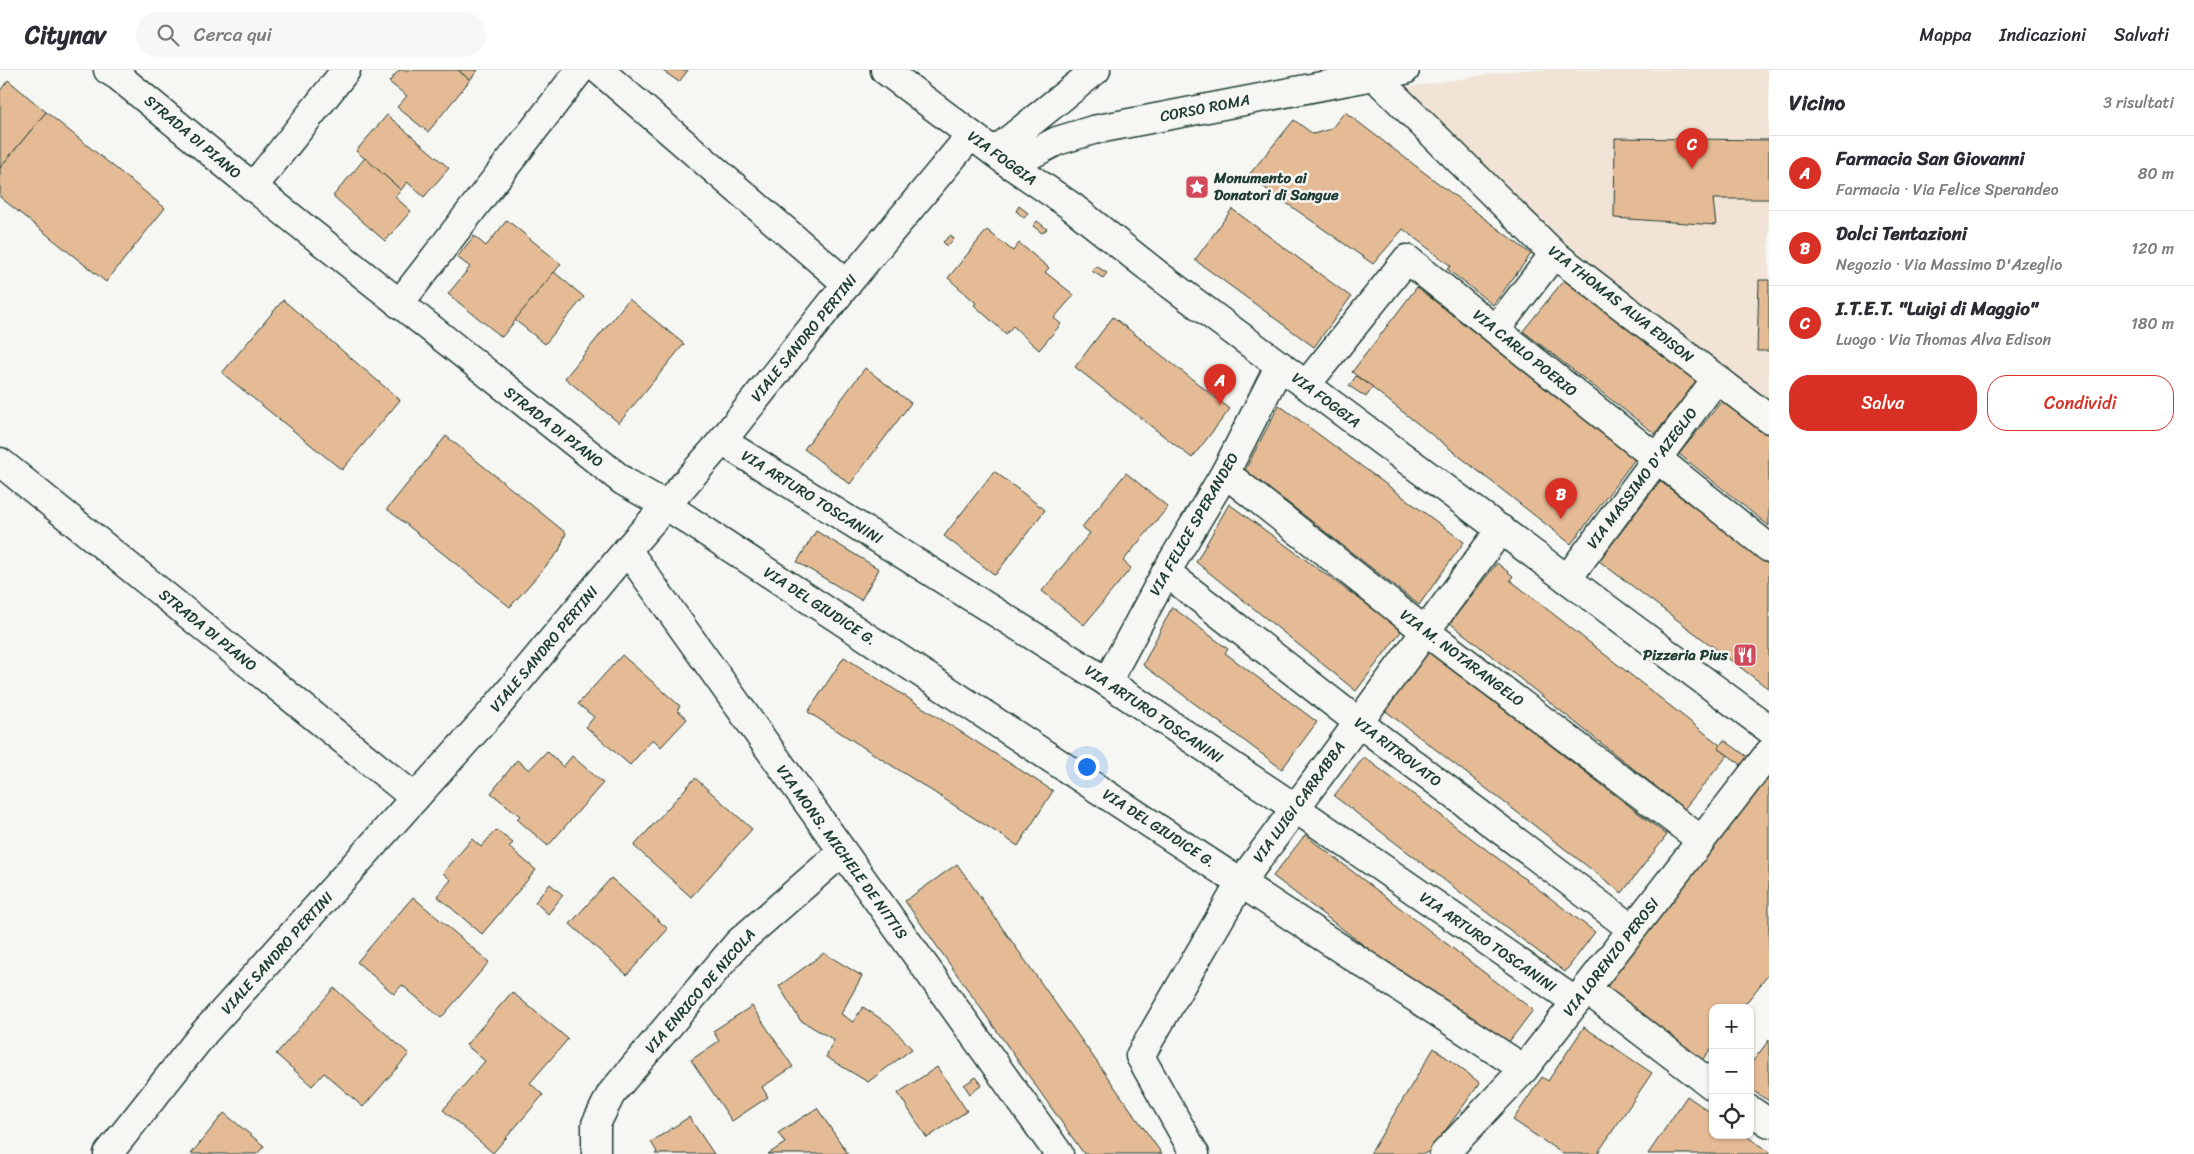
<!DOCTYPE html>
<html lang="it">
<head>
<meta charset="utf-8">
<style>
  :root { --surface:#fff; --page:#f7f7f7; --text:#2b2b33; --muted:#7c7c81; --line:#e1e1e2; --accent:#d93025 }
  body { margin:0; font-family:Sriracha,sans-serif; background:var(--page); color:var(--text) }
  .controls { position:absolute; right:15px; bottom:15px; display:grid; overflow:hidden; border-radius:10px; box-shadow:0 1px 4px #0004 }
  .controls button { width:45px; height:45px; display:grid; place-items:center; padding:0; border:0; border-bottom:1px solid var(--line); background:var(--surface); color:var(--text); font:25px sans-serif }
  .you { position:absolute; left:1086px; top:696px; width:18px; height:18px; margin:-12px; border:4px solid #fff; border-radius:50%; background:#1a73e8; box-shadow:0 0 0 8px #1a73e833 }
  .badge { display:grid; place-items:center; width:32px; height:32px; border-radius:50%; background:var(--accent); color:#fff; font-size:16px; font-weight:700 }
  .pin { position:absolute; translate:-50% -41px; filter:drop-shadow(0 1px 2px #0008) }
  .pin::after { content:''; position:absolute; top:26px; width:18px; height:15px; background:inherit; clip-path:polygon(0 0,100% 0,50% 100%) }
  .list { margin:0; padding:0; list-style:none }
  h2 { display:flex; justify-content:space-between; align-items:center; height:65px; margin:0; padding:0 20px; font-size:21px }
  h2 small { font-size:16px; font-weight:400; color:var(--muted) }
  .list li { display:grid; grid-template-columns:32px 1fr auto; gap:15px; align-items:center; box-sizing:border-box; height:75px; padding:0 20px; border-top:1px solid var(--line) }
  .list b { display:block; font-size:19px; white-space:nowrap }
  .list p { margin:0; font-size:16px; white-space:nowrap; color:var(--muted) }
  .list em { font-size:16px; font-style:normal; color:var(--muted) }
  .actions { display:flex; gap:10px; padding:15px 20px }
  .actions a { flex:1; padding:11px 0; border:1px solid var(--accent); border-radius:20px; text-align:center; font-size:18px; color:var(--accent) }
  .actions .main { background:var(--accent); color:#fff }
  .icon { flex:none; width:28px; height:28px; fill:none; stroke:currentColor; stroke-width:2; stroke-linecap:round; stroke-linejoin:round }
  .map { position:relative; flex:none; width:1769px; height:1084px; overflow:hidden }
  header { display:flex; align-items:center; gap:30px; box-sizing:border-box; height:70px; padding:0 25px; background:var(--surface); border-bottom:1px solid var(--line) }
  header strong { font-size:24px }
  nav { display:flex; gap:28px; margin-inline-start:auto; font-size:18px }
  .search { width:350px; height:45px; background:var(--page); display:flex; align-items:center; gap:12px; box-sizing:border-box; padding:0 18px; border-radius:28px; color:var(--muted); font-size:19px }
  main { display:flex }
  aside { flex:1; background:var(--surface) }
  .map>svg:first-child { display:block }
</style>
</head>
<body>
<header>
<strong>Citynav</strong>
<div class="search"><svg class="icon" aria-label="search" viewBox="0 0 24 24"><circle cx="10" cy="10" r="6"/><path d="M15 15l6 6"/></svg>Cerca qui</div>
<nav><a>Mappa</a><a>Indicazioni</a><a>Salvati</a></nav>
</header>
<main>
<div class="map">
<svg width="1769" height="1084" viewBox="0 0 1769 1084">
  <rect width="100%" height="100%" fill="#f6f6f2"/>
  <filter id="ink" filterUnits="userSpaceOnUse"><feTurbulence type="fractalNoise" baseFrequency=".02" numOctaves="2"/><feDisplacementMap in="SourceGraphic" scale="10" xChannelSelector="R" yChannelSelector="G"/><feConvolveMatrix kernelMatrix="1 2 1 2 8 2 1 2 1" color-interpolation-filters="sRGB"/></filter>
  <g filter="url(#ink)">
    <polygon fill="#f1e4d6" points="1517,0 1769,0 1769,341 1559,175 1402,18"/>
    <g fill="#e5bb95" stroke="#1f3d34">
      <polygon points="399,0 458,0 470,10 428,62 397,37 407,26 389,12"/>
      <polygon points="458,0 478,0 470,10"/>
      <polygon points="662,0 688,0 679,12"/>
      <polygon points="8,10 46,42 0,98 0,21"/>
      <polygon points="46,42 165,138 106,212 0,127 0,98"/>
      <polygon points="1345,42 1531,184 1493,235 1447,199 1451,196 1403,159 1373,194 1248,106 1294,50 1313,64 1331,59"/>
      <polygon points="387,45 449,98 424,127 407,112 401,120 356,81"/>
      <polygon points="1615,68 1769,70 1769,129 1713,129 1716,155 1614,148"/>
      <polygon points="365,88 401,120 395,127 411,141 385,171 333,126"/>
      <polygon points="1019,136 1028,143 1024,148 1016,141"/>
      <polygon points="1232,139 1351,227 1314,277 1195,190"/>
      <polygon points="507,150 561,194 502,267 448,224 470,197 457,187 474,166 486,176"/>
      <polygon points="1037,151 1047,159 1042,163 1033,156"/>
      <polygon points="987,160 1013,181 1019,173 1049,198 1045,202 1074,225 1054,248 1061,254 1039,280 1013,256 1006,264 974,235 976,233 948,208"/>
      <polygon points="951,165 954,169 947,176 943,172"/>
      <polygon points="1096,196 1107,203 1103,208 1092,201"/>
      <polygon points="554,202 584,227 545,274 515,250"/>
      <polygon points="1568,205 1699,309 1655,364 1523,261"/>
      <polygon points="1759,210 1769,210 1769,281 1757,281"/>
      <polygon points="1417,217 1635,389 1571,474 1352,302"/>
      <polygon points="629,229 684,274 619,353 565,308"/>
      <polygon points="283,230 400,330 342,400 222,303"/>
      <polygon points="1113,247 1230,339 1192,388 1075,297"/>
      <polygon points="865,298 911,333 850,414 804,379"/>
      <polygon points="1356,306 1373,317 1366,327 1349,316"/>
      <polygon points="1725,327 1769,362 1769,456 1679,384"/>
      <polygon points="1279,335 1464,472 1419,535 1287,432 1244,402"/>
      <polygon points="446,366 566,463 559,481 510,537 387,439"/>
      <polygon points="994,401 1045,440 995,505 944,466"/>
      <polygon points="1126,403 1168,437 1123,491 1131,498 1084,555 1042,521 1090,463 1082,457"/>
      <polygon points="1660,411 1769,495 1769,619 1599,491"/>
      <polygon points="1229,434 1402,560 1356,621 1196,492"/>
      <polygon points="816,461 879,499 861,530 797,492"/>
      <polygon points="1497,493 1513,506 1510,510 1720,675 1718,678 1728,685 1684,739 1450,553"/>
      <polygon points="1172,537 1228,579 1225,583 1317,652 1282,699 1143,595"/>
      <polygon points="1428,581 1667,765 1622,823 1383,639"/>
      <polygon points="622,585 680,636 677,640 687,649 661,677 653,669 630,695 586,657 594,647 578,634"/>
      <polygon points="844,587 1053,721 1018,776 808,642"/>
      <polygon points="1724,670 1756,693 1750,701 1718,678"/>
      <polygon points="547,681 563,697 572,686 603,713 548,776 517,749 520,746 491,723 517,690 529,700"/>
      <polygon points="1364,687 1595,862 1565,902 1334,726"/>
      <polygon points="1763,704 1769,709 1769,904 1742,938 1713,938 1713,976 1699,994 1598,915"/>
      <polygon points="695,708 752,759 691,827 634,776"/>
      <polygon points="496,760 513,773 509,777 536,800 482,864 437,826 451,810 443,803 472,769 481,777"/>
      <polygon points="1305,765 1533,940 1502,981 1273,806"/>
      <polygon points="957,794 1162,1084 1084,1084 905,831"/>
      <polygon points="611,808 668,859 627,905 570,854"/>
      <polygon points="550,814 563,825 548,844 535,832"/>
      <polygon points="413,827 489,892 441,948 402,915 394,924 357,892"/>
      <polygon points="824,883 862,906 841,944 853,952 863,937 890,955 912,979 868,1012 826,987 834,970 800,950 779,916"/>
      <polygon points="334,918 409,984 363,1037 324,1003 312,1016 276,984"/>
      <polygon points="512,922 568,969 530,1013 543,1025 493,1083 443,1040 485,991 466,975"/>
      <polygon points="752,936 793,997 762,1017 768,1027 732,1051 691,990 719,971 713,961"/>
      <polygon points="1584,957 1652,1003 1597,1084 1563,1084 1513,1050 1542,1007 1548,1011"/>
      <polygon points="1769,970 1769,1031 1750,1019 1750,995"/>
      <polygon points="1434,978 1480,1013 1431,1080 1424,1084 1370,1084"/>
      <polygon points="937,997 967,1041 927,1068 898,1023"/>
      <polygon points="976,1007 982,1015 970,1024 964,1015"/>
      <polygon points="1687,1026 1713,1044 1713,1065 1745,1065 1769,1082 1769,1084 1648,1084"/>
      <polygon points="817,1038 848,1084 768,1084 785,1073 778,1063"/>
      <polygon points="224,1043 264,1076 257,1084 191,1084"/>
      <polygon points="689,1047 714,1084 655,1084 657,1082 651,1072"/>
    </g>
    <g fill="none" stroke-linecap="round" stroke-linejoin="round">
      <g stroke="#1f3d34" stroke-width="31">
        <g id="minor">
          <polyline points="108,0 118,6 253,117 623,411 667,436 1524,999"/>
          <polyline points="599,0 847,214"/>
          <polyline points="1373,5 1554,184 1769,349"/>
          <polyline points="994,82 1096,0"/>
          <polyline points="253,117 346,0"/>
          <polyline points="399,234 580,0"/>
          <polyline points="1496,259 1554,184"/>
          <polyline points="1306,315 1407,189 1769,478"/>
          <polyline points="722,371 1107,612 1295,738 1576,932"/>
          <polyline points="0,392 415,728"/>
          <polyline points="1225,403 1425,561 1701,770"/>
          <polyline points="627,480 1059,1084"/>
          <polyline points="1166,502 1358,652 1632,859"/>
          <polyline points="1567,509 1717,308"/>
          <polyline points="1107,612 1166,502 1225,403 1280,295"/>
          <polyline points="1586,919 1713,1016"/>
          <polyline points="1750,1040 1769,1053"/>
          <polyline points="596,1084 596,1054 611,1024 738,873 842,782"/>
          <polyline points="1195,1084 1140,986 1241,812 1501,459"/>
          <polyline points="1444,1084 1524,999 1769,683"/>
        </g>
      </g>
      <g stroke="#1f3d34" stroke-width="31">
        <polyline id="tertiary" points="108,1084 204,963 493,641 627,480 722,371 847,214 971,65"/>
      </g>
      <g stroke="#1f3d34" stroke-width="31">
        <g id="secondary">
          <polyline points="885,0 1011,95 1071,136 1162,208 1769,659"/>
          <polyline points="1011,95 1057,71 1093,60 1405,0"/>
        </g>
      </g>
      <use href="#minor" stroke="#f6f6f2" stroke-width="28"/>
      <use href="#tertiary" stroke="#f6f6f2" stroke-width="28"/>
      <use href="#secondary" stroke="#f6f6f2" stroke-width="28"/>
    </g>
  </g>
  <defs>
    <g id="sight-square" transform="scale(1.25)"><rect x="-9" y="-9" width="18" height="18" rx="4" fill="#d1495b" stroke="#f6f6f2"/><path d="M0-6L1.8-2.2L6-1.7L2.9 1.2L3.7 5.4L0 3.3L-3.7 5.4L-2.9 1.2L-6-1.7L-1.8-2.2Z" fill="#fff"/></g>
    <g id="restaurant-square" transform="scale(1.25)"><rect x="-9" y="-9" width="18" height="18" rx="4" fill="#d1495b" stroke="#f6f6f2"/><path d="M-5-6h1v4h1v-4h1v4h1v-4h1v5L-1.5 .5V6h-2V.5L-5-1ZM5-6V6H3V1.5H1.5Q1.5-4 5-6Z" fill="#fff"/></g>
  </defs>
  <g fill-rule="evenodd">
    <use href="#sight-square" x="1197" y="117"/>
    <use href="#restaurant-square" x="1745" y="585"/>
  </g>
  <g text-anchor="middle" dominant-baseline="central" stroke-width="5" stroke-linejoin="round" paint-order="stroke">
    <g font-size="15" fill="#1f3d34" stroke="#f6f6f2">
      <text transform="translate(1205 38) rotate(-11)">CORSO ROMA</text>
      <text transform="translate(193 67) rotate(40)">STRADA DI PIANO</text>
      <text transform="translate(1002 88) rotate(36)">VIA FOGGIA</text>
      <text transform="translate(1621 234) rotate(38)">VIA THOMAS ALVA EDISON</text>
      <text transform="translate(804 268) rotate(-51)">VIALE SANDRO PERTINI</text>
      <text transform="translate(1525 283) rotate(39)">VIA CARLO POERIO</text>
      <text transform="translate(1326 330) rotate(37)">VIA FOGGIA</text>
      <text transform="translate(554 357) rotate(38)">STRADA DI PIANO</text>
      <text transform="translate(1642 408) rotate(-53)">VIA MASSIMO D'AZEGLIO</text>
      <text transform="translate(812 427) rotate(32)">VIA ARTURO TOSCANINI</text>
      <text transform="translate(1194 454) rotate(-60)">VIA FELICE SPERANDEO</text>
      <text transform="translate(820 536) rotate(33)">VIA DEL GIUDICE G.</text>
      <text transform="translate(208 560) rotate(39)">STRADA DI PIANO</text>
      <text transform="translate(544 579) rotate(-50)">VIALE SANDRO PERTINI</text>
      <text transform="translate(1462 588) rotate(37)">VIA M. NOTARANGELO</text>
      <text transform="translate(1154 644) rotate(34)">VIA ARTURO TOSCANINI</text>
      <text transform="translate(1398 682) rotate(37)">VIA RITROVATO</text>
      <text transform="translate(1299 732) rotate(-54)">VIA LUIGI CARRABBA</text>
      <text transform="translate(1159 758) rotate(33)">VIA DEL GIUDICE G.</text>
      <text transform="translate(842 782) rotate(54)">VIA MONS. MICHELE DE NITTIS</text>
      <text transform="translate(1488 872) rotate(35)">VIA ARTURO TOSCANINI</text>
      <text transform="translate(277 883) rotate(-48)">VIALE SANDRO PERTINI</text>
      <text transform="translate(1611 887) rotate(-52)">VIA LORENZO PEROSI</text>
      <text transform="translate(700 921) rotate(-49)">VIA ENRICO DE NICOLA</text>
    </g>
    <g font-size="15" font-weight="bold" fill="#1f3d34" stroke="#f6f6f2" text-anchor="start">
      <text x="1214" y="108">Monumento ai<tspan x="1214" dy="17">Donatori di Sangue</tspan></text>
      <text x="1728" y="585" text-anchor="end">Pizzeria Pius</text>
    </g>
  </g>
</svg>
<div class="controls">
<button>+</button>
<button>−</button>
<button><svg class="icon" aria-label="locate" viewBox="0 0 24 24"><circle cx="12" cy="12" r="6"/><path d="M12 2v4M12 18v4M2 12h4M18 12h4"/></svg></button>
</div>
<div class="you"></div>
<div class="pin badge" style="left:1220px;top:335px">A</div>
<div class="pin badge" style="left:1561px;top:449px">B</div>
<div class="pin badge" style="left:1692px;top:99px">C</div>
</div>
<aside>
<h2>Vicino<small>3 risultati</small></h2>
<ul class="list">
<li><span class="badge">A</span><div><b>Farmacia San Giovanni</b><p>Farmacia · Via Felice Sperandeo</p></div><em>80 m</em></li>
<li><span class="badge">B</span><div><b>Dolci Tentazioni</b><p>Negozio · Via Massimo D'Azeglio</p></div><em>120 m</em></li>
<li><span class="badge">C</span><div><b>I.T.E.T. &quot;Luigi di Maggio&quot;</b><p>Luogo · Via Thomas Alva Edison</p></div><em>180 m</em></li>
</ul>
<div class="actions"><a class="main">Salva</a><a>Condividi</a></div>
</aside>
</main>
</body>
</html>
